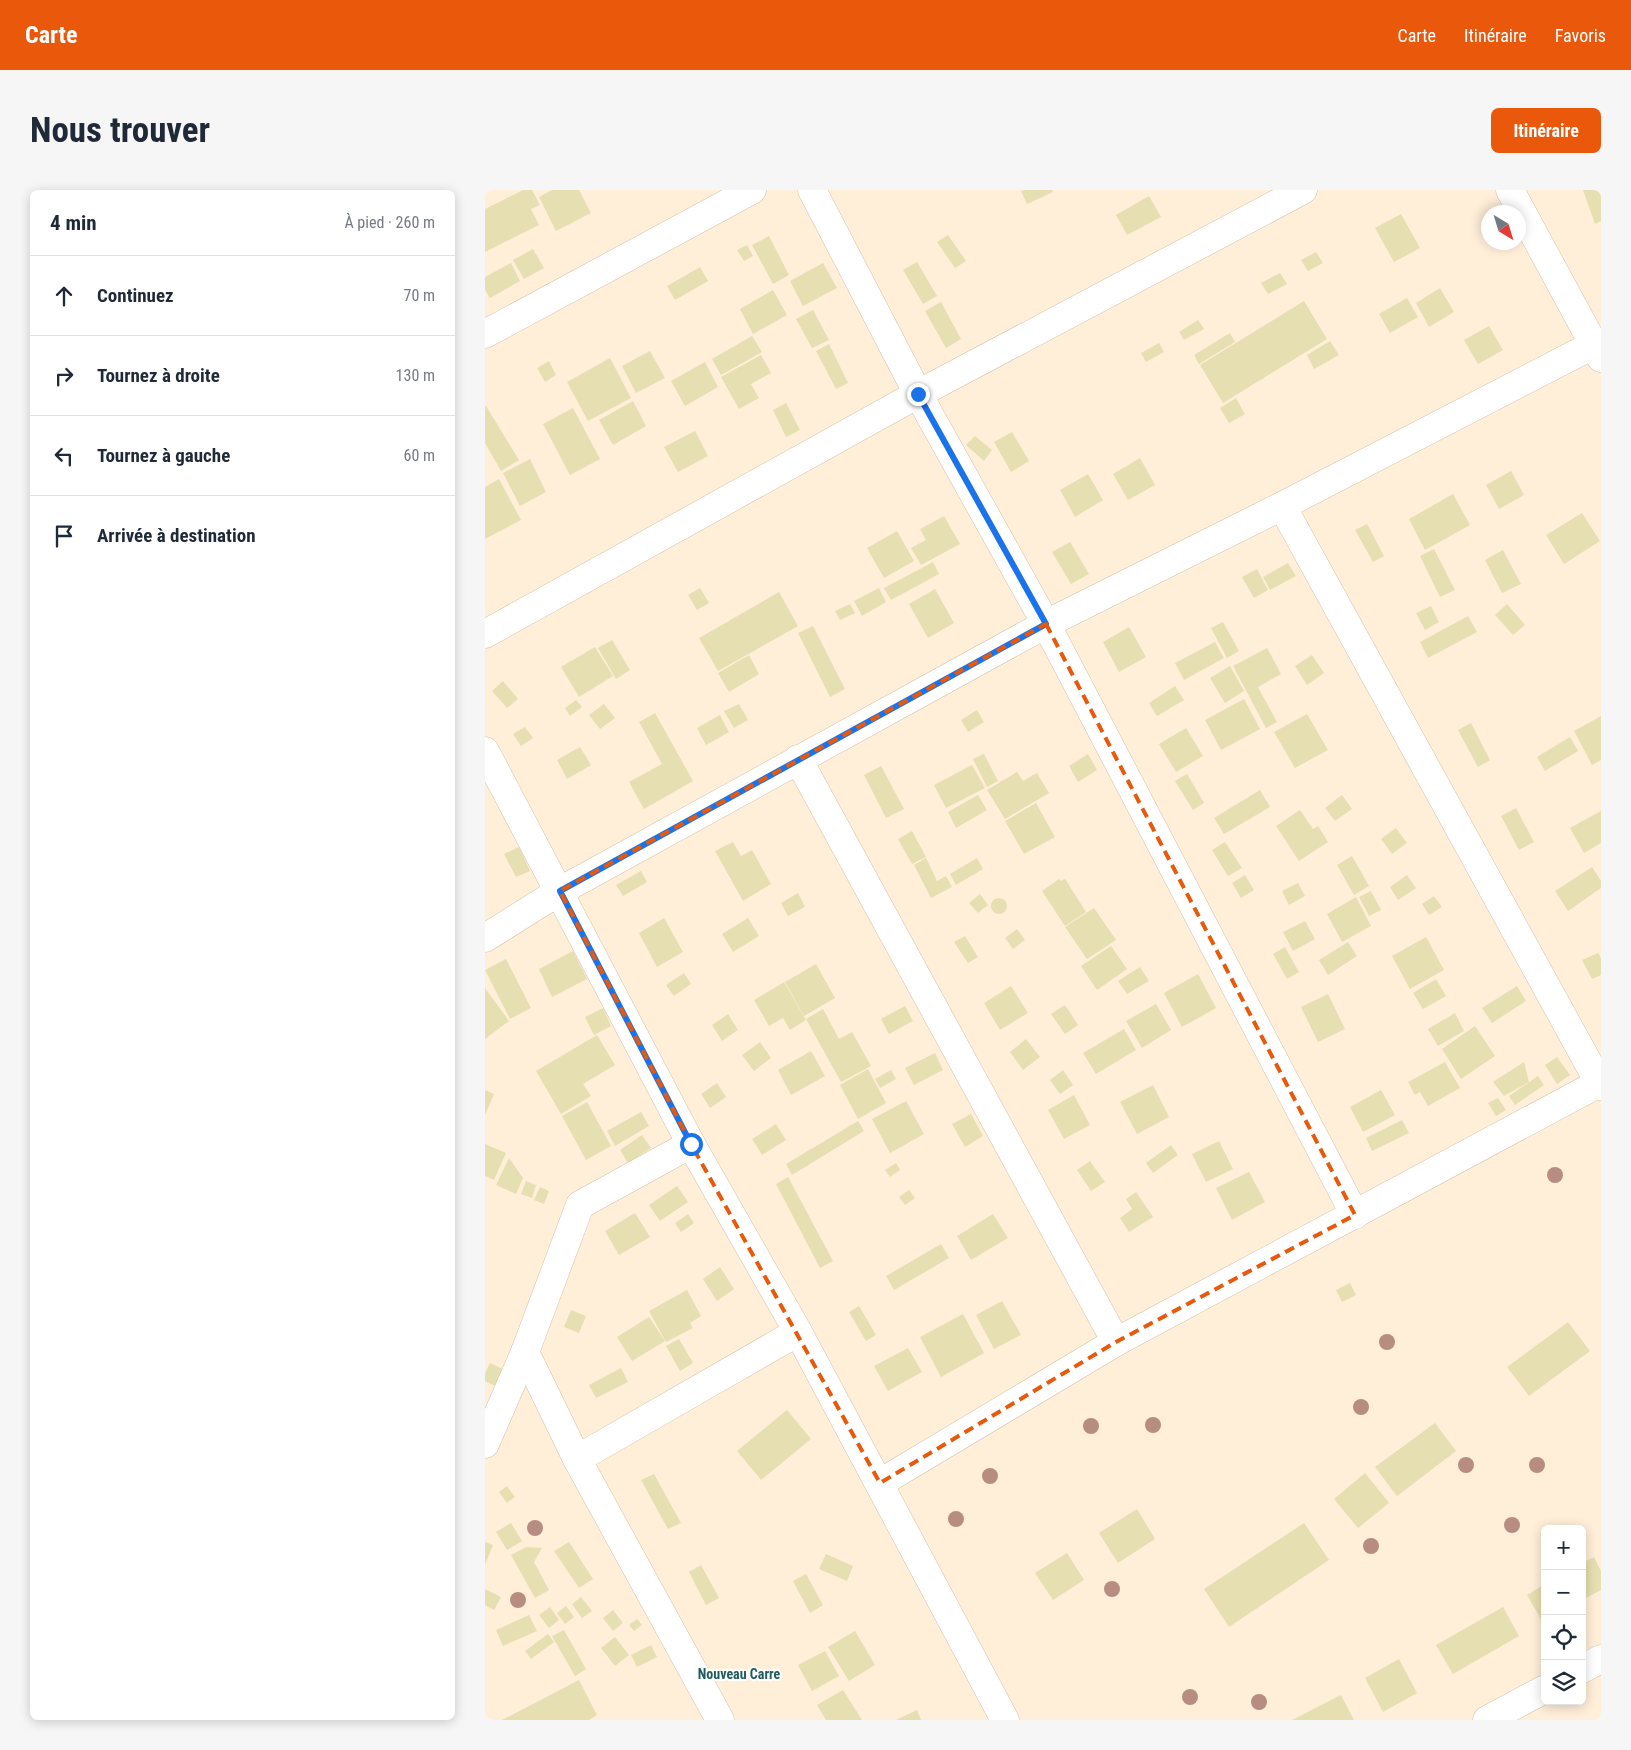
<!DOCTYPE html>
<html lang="fr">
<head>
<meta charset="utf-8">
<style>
  :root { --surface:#fff; --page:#f6f6f7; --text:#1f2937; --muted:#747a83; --line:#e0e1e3; --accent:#ea580c }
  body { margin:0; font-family:"Roboto Condensed",sans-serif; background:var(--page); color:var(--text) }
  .controls { position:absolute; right:15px; bottom:15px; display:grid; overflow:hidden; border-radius:8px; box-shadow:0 2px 12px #0003 }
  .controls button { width:45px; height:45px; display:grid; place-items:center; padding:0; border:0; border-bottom:1px solid var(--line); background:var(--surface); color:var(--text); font:25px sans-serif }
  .compass { position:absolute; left:996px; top:15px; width:45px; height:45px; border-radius:50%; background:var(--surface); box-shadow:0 2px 12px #0003; rotate:142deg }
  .stop { position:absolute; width:15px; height:15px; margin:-11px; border:4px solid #1a73e8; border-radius:50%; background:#fff }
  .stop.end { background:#1a73e8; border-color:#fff; box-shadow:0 1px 5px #0008 }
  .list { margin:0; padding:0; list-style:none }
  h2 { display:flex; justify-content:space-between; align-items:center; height:65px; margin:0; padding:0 20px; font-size:21px }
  h2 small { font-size:16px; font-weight:400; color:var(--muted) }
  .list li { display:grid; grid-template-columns:32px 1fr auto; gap:15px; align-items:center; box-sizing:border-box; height:80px; padding:0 20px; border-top:1px solid var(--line) }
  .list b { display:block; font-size:19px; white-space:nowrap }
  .list em { font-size:16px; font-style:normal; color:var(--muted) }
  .icon { flex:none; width:28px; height:28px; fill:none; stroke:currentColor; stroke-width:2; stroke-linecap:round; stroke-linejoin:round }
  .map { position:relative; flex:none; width:1116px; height:1530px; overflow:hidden; border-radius:8px }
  header { display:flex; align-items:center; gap:30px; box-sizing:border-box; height:70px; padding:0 25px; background:var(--accent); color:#fff }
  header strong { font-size:24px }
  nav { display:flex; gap:28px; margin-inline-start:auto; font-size:18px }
  .intro { display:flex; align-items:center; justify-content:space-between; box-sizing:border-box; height:120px; padding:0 30px }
  h1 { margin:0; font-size:35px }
  .button { padding:12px 22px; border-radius:8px; background:var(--accent); color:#fff; font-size:18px; font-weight:700 }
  main { display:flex; gap:30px; padding:0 30px }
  aside { flex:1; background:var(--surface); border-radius:8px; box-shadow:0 2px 12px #0003 }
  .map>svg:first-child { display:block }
</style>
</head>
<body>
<header>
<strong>Carte</strong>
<nav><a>Carte</a><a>Itinéraire</a><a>Favoris</a></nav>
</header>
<div class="intro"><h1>Nous trouver</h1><a class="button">Itinéraire</a></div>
<main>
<aside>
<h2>4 min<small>À pied · 260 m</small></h2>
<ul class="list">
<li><svg class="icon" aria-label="ahead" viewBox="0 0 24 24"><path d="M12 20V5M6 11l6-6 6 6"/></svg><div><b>Continuez</b></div><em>70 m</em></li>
<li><svg class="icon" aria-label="right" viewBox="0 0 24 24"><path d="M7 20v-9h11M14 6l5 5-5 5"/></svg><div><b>Tournez à droite</b></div><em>130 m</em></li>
<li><svg class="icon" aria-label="left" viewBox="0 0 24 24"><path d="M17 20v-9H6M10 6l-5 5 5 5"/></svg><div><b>Tournez à gauche</b></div><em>60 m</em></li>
<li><svg class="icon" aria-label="arrive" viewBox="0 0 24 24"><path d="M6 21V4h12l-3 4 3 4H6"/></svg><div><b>Arrivée à destination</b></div></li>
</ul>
</aside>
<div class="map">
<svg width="1116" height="1530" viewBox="0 0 1116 1530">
  <rect width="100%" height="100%" fill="#ffefd9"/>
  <g fill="#e6dfb1">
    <polygon points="38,0 47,0 55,15 46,19 54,35 0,62 0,19"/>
    <polygon points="67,0 94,0 106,23 71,41 54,7"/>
    <polygon points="539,0 567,0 568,2 542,14 536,1"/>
    <polygon points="1098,0 1116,0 1116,31 1110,34"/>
    <polygon points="664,6 676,27 642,45 631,25"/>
    <polygon points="916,24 935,58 909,72 890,38"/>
    <polygon points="463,45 481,71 470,78 452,52"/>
    <polygon points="284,46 304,85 288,94 267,55"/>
    <polygon points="262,55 268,66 259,71 252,60"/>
    <polygon points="48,59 59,78 39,89 28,70"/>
    <polygon points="831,62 838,73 823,81 816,70"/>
    <polygon points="432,72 452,106 438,114 418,80"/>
    <polygon points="26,73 35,91 5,108 0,100 0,87"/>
    <polygon points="338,73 352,98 318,116 305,91"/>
    <polygon points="215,77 223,91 190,110 182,96"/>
    <polygon points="795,83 802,94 783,104 776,93"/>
    <polygon points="955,98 969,122 944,137 931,113"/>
    <polygon points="288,100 302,125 268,144 255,119"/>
    <polygon points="922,108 933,127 905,143 894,124"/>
    <polygon points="819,111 842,149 738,213 715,175"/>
    <polygon points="456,112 476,149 461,158 440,121"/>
    <polygon points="328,120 344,150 327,158 311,129"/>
    <polygon points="713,130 719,139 699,150 694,142"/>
    <polygon points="1004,136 1018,160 993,174 979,150"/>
    <polygon points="745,143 750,152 714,174 709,165"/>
    <polygon points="267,146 277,162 236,185 227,169"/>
    <polygon points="845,151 854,165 829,179 822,165"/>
    <polygon points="674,153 679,162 661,172 656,163"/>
    <polygon points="344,154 363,193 351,199 331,161"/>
    <polygon points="165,161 180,188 151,203 137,176"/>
    <polygon points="276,165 286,183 266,194 274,208 254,219 236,187"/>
    <polygon points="125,168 146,208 103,231 82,192"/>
    <polygon points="64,171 71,185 60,192 52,178"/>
    <polygon points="220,172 233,197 200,216 186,191"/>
    <polygon points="751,208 760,224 744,233 735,218"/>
    <polygon points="148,211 161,236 128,255 114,230"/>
    <polygon points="301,213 315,240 301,247 288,220"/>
    <polygon points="0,216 1,216 34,270 16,281 0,253"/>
    <polygon points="88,218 115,269 85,285 58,234"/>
    <polygon points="210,241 223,266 193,282 179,257"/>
    <polygon points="527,242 544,271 526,282 509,252"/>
    <polygon points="490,246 507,260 499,271 481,255"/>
    <polygon points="655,268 670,295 643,310 628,284"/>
    <polygon points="45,269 61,302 35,316 18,283"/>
    <polygon points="1026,281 1039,305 1014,319 1001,295"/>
    <polygon points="603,284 618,310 590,327 575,300"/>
    <polygon points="14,289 36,330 0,349 0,297"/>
    <polygon points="968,304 985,335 940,360 924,329"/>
    <polygon points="1097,323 1115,351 1079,374 1061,345"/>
    <polygon points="459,326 475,354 436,375 426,358 441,350 435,339"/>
    <polygon points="882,334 899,366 888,372 870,340"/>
    <polygon points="412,341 429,371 399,388 382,358"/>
    <polygon points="585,352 604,384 586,394 567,362"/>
    <polygon points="949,359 970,400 955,407 935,366"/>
    <polygon points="1018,360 1036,394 1017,403 1000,370"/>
    <polygon points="448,372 454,384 406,410 399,398"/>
    <polygon points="803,373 811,386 785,400 778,387"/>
    <polygon points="772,379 783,400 769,408 757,387"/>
    <polygon points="215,398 224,413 212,420 203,405"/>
    <polygon points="394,398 401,412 377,426 369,411"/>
    <polygon points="450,399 469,433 443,448 424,414"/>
    <polygon points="294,402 313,436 233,481 214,448"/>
    <polygon points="365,414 370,423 355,430 350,421"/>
    <polygon points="1022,414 1040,435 1028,445 1010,425"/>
    <polygon points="946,416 954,432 940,440 931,423"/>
    <polygon points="983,426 992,442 943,468 935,452"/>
    <polygon points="738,432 754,461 742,468 726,438"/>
    <polygon points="328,436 360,499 345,507 313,443"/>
    <polygon points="644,437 661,467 634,482 618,452"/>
    <polygon points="127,450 145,480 131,489 113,458"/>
    <polygon points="730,452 739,468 699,490 690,473"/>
    <polygon points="110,457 128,486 94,507 76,477"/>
    <polygon points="782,458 796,484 773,497 792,532 781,538 748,476"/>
    <polygon points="264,465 274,484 244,502 233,483"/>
    <polygon points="827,465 839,483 822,495 810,476"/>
    <polygon points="745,476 759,501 740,513 725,488"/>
    <polygon points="18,491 33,509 22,518 7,501"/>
    <polygon points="690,496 699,510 672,526 664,513"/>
    <polygon points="759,509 775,539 736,560 720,530"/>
    <polygon points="91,510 97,517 85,526 80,518"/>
    <polygon points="119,514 130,528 115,539 104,525"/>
    <polygon points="254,514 263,530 249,538 239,521"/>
    <polygon points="492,520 499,532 483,542 476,530"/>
    <polygon points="170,523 208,591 159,619 144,592 177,574 154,532"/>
    <polygon points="822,524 843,560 810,578 789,542"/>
    <polygon points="235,525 244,542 221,555 212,538"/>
    <polygon points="1116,526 1116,570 1107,575 1089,541"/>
    <polygon points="986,533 1005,570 993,577 973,540"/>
    <polygon points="40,537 48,548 36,556 28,544"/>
    <polygon points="701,538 718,566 691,582 674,554"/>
    <polygon points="1085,547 1093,561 1060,581 1052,567"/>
    <polygon points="95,557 106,575 82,589 72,570"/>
    <polygon points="499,564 513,591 502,597 488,569"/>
    <polygon points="603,564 612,580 593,592 584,576"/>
    <polygon points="487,575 500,598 461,618 449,595"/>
    <polygon points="396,576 419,619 401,628 379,585"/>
    <polygon points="532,582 538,591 552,583 564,603 520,629 502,600"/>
    <polygon points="702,584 719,613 708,620 690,591"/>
    <polygon points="775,600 785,617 739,644 729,628"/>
    <polygon points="493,605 502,620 471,638 463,622"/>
    <polygon points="857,605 867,619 850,631 840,618"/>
    <polygon points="551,613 570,647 539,664 520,631"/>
    <polygon points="1031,618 1049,652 1034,660 1016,626"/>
    <polygon points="815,620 828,639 833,636 843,652 814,671 791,636"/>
    <polygon points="1116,621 1116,653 1099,663 1085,638"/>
    <polygon points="911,638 922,653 907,664 896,649"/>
    <polygon points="427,641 441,667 427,674 413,649"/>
    <polygon points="248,652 256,666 267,660 286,694 258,711 230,661"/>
    <polygon points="740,652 757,678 743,686 727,660"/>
    <polygon points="34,657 45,681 31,687 19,664"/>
    <polygon points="867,666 884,696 869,705 852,675"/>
    <polygon points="441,668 452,691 461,686 467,697 446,708 429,675"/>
    <polygon points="492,668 498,679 471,695 465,684"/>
    <polygon points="1107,677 1116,691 1116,698 1083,721 1070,701"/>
    <polygon points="156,681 162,692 138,706 131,695"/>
    <polygon points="760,685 769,700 756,708 747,693"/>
    <polygon points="922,685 931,698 913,710 905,697"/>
    <polygon points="574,689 576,691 580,689 601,722 580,736 557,701"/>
    <polygon points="813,693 820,706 804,715 797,701"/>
    <polygon points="886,701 896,720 884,726 874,707"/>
    <polygon points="313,703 320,717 303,726 296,713"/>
    <polygon points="495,704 503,715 493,723 484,713"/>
    <polygon points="949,706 957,717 944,725 937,714"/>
    <polygon points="871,707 886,736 857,752 842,724"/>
    <circle cx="514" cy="716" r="8"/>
    <polygon points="609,718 631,750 602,769 580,737"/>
    <polygon points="179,728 198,762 172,777 154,743"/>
    <polygon points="263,728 274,746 248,762 237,744"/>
    <polygon points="820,731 830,749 808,761 798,742"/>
    <polygon points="532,739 540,750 528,759 520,748"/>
    <polygon points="480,746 493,767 483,773 469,752"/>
    <polygon points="941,747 959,780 925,799 907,766"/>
    <polygon points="863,752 872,766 843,785 834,770"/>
    <polygon points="626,756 642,779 612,800 596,776"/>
    <polygon points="800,757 814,782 802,789 788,764"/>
    <polygon points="88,761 102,789 67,807 54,779"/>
    <polygon points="1113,763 1116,768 1116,785 1107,789 1097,770"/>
    <polygon points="21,769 46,818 25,829 0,780"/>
    <polygon points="331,774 350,808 319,826 300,792"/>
    <polygon points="655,777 664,791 642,804 633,791"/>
    <polygon points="199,783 206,794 189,806 181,795"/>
    <polygon points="713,784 731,818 697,837 679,803"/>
    <polygon points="951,789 961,806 938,819 928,803"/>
    <polygon points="299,792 321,830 305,840 298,828 284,836 269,810"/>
    <polygon points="526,796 543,823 515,840 499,813"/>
    <polygon points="1032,796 1041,811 1007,833 997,818"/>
    <polygon points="0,798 24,831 0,849"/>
    <polygon points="843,804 860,839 833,852 816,817"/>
    <polygon points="671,814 686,840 657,858 641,831"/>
    <polygon points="580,815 593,835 580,844 566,824"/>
    <polygon points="420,816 428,831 404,844 396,829"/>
    <polygon points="118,818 126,836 109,845 100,827"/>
    <polygon points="338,819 354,849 367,842 386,876 356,892 321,829"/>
    <polygon points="970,823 979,841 953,856 943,839"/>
    <polygon points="243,824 253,840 237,851 227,835"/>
    <polygon points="990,836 1010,866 976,889 957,859"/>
    <polygon points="639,839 651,860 611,884 598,863"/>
    <polygon points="112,845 130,875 98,894 106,906 76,924 51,881"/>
    <polygon points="541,849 555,867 538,880 525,862"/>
    <polygon points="275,852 286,868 269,881 257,865"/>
    <polygon points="326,861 340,886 306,905 293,880"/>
    <polygon points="450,863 458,880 429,895 420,878"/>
    <polygon points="1072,867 1085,885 1072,894 1060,875"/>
    <polygon points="960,872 975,898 943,916 935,902 930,905 923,892"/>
    <polygon points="1039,872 1044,892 1019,906 1008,892"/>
    <polygon points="383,879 401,913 373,929 355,895"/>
    <polygon points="406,880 411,889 395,898 390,889"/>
    <polygon points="578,880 588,895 575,904 565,890"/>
    <polygon points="1053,886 1059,895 1030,915 1024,906"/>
    <polygon points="232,893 241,907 225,918 216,904"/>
    <polygon points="668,895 684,927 652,944 635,912"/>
    <polygon points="0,900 9,904 0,925"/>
    <polygon points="896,900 910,925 878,942 865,917"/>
    <polygon points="589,905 605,935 579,949 563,920"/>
    <polygon points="1013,908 1021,920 1011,926 1003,913"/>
    <polygon points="421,911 439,944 405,963 387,929"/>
    <polygon points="102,912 126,956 101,970 77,926"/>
    <polygon points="156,922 164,936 130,956 122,941"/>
    <polygon points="486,924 498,946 480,957 467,934"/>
    <polygon points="917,930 924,943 887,961 881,948"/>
    <polygon points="373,931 379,941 307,985 301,974"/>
    <polygon points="291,934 301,950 277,965 267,949"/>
    <polygon points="157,945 166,958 143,973 135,960"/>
    <polygon points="734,951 748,979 721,992 707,964"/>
    <polygon points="0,954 21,963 9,990 0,986"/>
    <polygon points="686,955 693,965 668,983 661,973"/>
    <polygon points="24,968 38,988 31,1004 11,995"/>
    <polygon points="605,971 620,992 606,1001 592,980"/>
    <polygon points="411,973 415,980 405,987 400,980"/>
    <polygon points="764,982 780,1012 747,1030 731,998"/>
    <polygon points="303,987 348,1071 335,1078 291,994"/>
    <polygon points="41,991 51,995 47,1008 36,1004"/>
    <polygon points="192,996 203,1012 175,1031 164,1015"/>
    <polygon points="55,997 64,1001 59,1014 49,1010"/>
    <polygon points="424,1000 430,1008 420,1015 414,1007"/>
    <polygon points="651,1002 668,1027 644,1042 635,1028 647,1019 641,1009"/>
    <polygon points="150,1023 165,1047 134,1065 120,1041"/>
    <polygon points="203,1024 209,1033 196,1042 190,1033"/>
    <polygon points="508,1024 523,1048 486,1070 472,1046"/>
    <polygon points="456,1054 464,1068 409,1100 401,1086"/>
    <polygon points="235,1077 249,1099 232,1111 218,1089"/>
    <polygon points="865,1093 871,1105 857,1112 851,1100"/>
    <polygon points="202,1100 216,1126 205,1133 208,1138 181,1152 164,1121"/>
    <polygon points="517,1111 536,1145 509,1159 491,1125"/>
    <polygon points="374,1116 391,1145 381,1151 364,1122"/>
    <polygon points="86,1120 101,1126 94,1143 79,1137"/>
    <polygon points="478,1124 499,1163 456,1187 435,1147"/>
    <polygon points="164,1127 180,1151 147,1171 132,1147"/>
    <polygon points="1083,1132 1105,1161 1044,1206 1022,1177"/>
    <polygon points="194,1149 208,1173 195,1181 181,1156"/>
    <polygon points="423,1158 437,1182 403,1201 389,1176"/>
    <polygon points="5,1173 28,1184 20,1201 0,1191 0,1183"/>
    <polygon points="136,1178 143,1192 111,1208 104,1195"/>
    <polygon points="302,1220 326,1249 276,1290 252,1261"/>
    <polygon points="950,1233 971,1261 912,1306 890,1277"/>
    <polygon points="880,1283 904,1313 873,1338 849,1309"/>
    <polygon points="169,1284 196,1333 183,1339 156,1290"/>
    <polygon points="22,1296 30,1307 22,1313 14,1302"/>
    <polygon points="652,1319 670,1349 633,1373 614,1343"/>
    <polygon points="26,1333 37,1351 22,1360 11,1342"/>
    <polygon points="819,1333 844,1370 744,1437 719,1399"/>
    <polygon points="0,1352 8,1355 0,1375"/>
    <polygon points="84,1352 108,1389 94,1398 69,1361"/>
    <polygon points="41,1357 57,1358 49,1372 64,1400 50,1408 26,1365"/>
    <polygon points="582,1363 599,1390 568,1410 550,1383"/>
    <polygon points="341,1364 368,1376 362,1391 334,1379"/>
    <polygon points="1109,1367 1116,1381 1116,1400 1097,1410 1097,1373"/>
    <polygon points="216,1375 234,1408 221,1415 204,1382"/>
    <polygon points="321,1384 338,1415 325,1423 308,1391"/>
    <polygon points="1060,1394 1060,1432 1058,1433 1042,1405"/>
    <polygon points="0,1399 16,1407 9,1420 0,1415"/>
    <polygon points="96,1407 107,1421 97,1428 87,1414"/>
    <polygon points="81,1416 89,1427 80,1434 72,1423"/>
    <polygon points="65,1417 74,1430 64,1438 54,1425"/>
    <polygon points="1018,1417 1034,1446 968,1484 951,1455"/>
    <polygon points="128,1420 138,1433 128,1441 118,1428"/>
    <polygon points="44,1425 52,1441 18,1456 11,1440"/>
    <polygon points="152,1429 157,1435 149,1441 144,1435"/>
    <polygon points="79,1440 101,1479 90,1486 67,1446"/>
    <polygon points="370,1441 390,1475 364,1491 343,1457"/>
    <polygon points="63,1444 69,1452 46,1469 40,1461"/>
    <polygon points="130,1447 144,1465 130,1476 116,1458"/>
    <polygon points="166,1455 172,1467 152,1477 146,1465"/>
    <polygon points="340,1461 354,1486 327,1501 313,1475"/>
    <polygon points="914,1469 932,1503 898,1522 880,1488"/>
    <polygon points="94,1490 112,1525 104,1530 17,1530"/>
    <polygon points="358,1500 377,1530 341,1530 332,1515"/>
    <polygon points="856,1505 869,1530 807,1530"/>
    <polygon points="432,1520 436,1530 411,1530"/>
  </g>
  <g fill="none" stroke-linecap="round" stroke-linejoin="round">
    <g stroke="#d4c1a7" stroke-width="29">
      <g id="minor">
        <polyline points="327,0 433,204 561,434 870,1025"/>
        <polyline points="1025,0 1116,168"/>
        <polyline points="0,144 267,0"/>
        <polyline points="797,316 1116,896"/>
        <polyline points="0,444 433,204 818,0"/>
        <polyline points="0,561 206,954 313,1142 520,1530"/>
        <polyline points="313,569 631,1152"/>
        <polyline points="0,748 75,701 561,434 797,316 1110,154"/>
        <polyline points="40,1162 92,1269 235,1530"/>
        <polyline points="0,1254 40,1162 95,1015 206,954"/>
        <polyline points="92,1269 313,1142"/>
        <polyline points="395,1293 631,1152 1116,892"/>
        <polyline points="1097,1479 1116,1469"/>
        <polyline points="1002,1530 1060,1499"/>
      </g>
    </g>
    <use href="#minor" stroke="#fff" stroke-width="28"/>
  </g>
  <g fill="#b88d81">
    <circle cx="1070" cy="985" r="8"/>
    <circle cx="902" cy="1152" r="8"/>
    <circle cx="876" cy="1217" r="8"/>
    <circle cx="668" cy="1235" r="8"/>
    <circle cx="606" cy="1236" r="8"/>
    <circle cx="981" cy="1275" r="8"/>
    <circle cx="1052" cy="1275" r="8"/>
    <circle cx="505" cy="1286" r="8"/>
    <circle cx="471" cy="1329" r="8"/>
    <circle cx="1027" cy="1335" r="8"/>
    <circle cx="50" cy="1338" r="8"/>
    <circle cx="886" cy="1356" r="8"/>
    <circle cx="627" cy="1399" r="8"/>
    <circle cx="33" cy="1410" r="8"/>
    <circle cx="705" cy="1507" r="8"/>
    <circle cx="774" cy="1512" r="8"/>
  </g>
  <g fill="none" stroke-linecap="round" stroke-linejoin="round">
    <polyline stroke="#1a73e8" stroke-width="6" points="206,954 75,701 561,434 433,204"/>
  </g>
  <path fill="none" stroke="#e8590c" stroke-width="4" stroke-dasharray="10 6" stroke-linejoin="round" d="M561 434 870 1025 631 1152 395 1293 206 954 75 701Z"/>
  <g text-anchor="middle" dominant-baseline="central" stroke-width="4" stroke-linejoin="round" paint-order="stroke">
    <g font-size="14" font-weight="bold" fill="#205b5d" stroke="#fefefe">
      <text x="254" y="1484">Nouveau Carre</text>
    </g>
  </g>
</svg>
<div class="controls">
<button>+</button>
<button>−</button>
<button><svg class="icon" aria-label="locate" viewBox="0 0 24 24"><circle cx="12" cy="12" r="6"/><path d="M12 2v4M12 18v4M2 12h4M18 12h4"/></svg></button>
<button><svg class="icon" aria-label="layers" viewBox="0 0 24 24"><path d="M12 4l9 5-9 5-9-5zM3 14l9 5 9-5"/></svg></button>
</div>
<svg class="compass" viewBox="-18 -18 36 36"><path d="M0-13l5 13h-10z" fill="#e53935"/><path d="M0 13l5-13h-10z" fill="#747a83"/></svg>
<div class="stop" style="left:206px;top:954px"></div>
<div class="stop end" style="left:433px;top:204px"></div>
</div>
</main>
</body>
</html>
